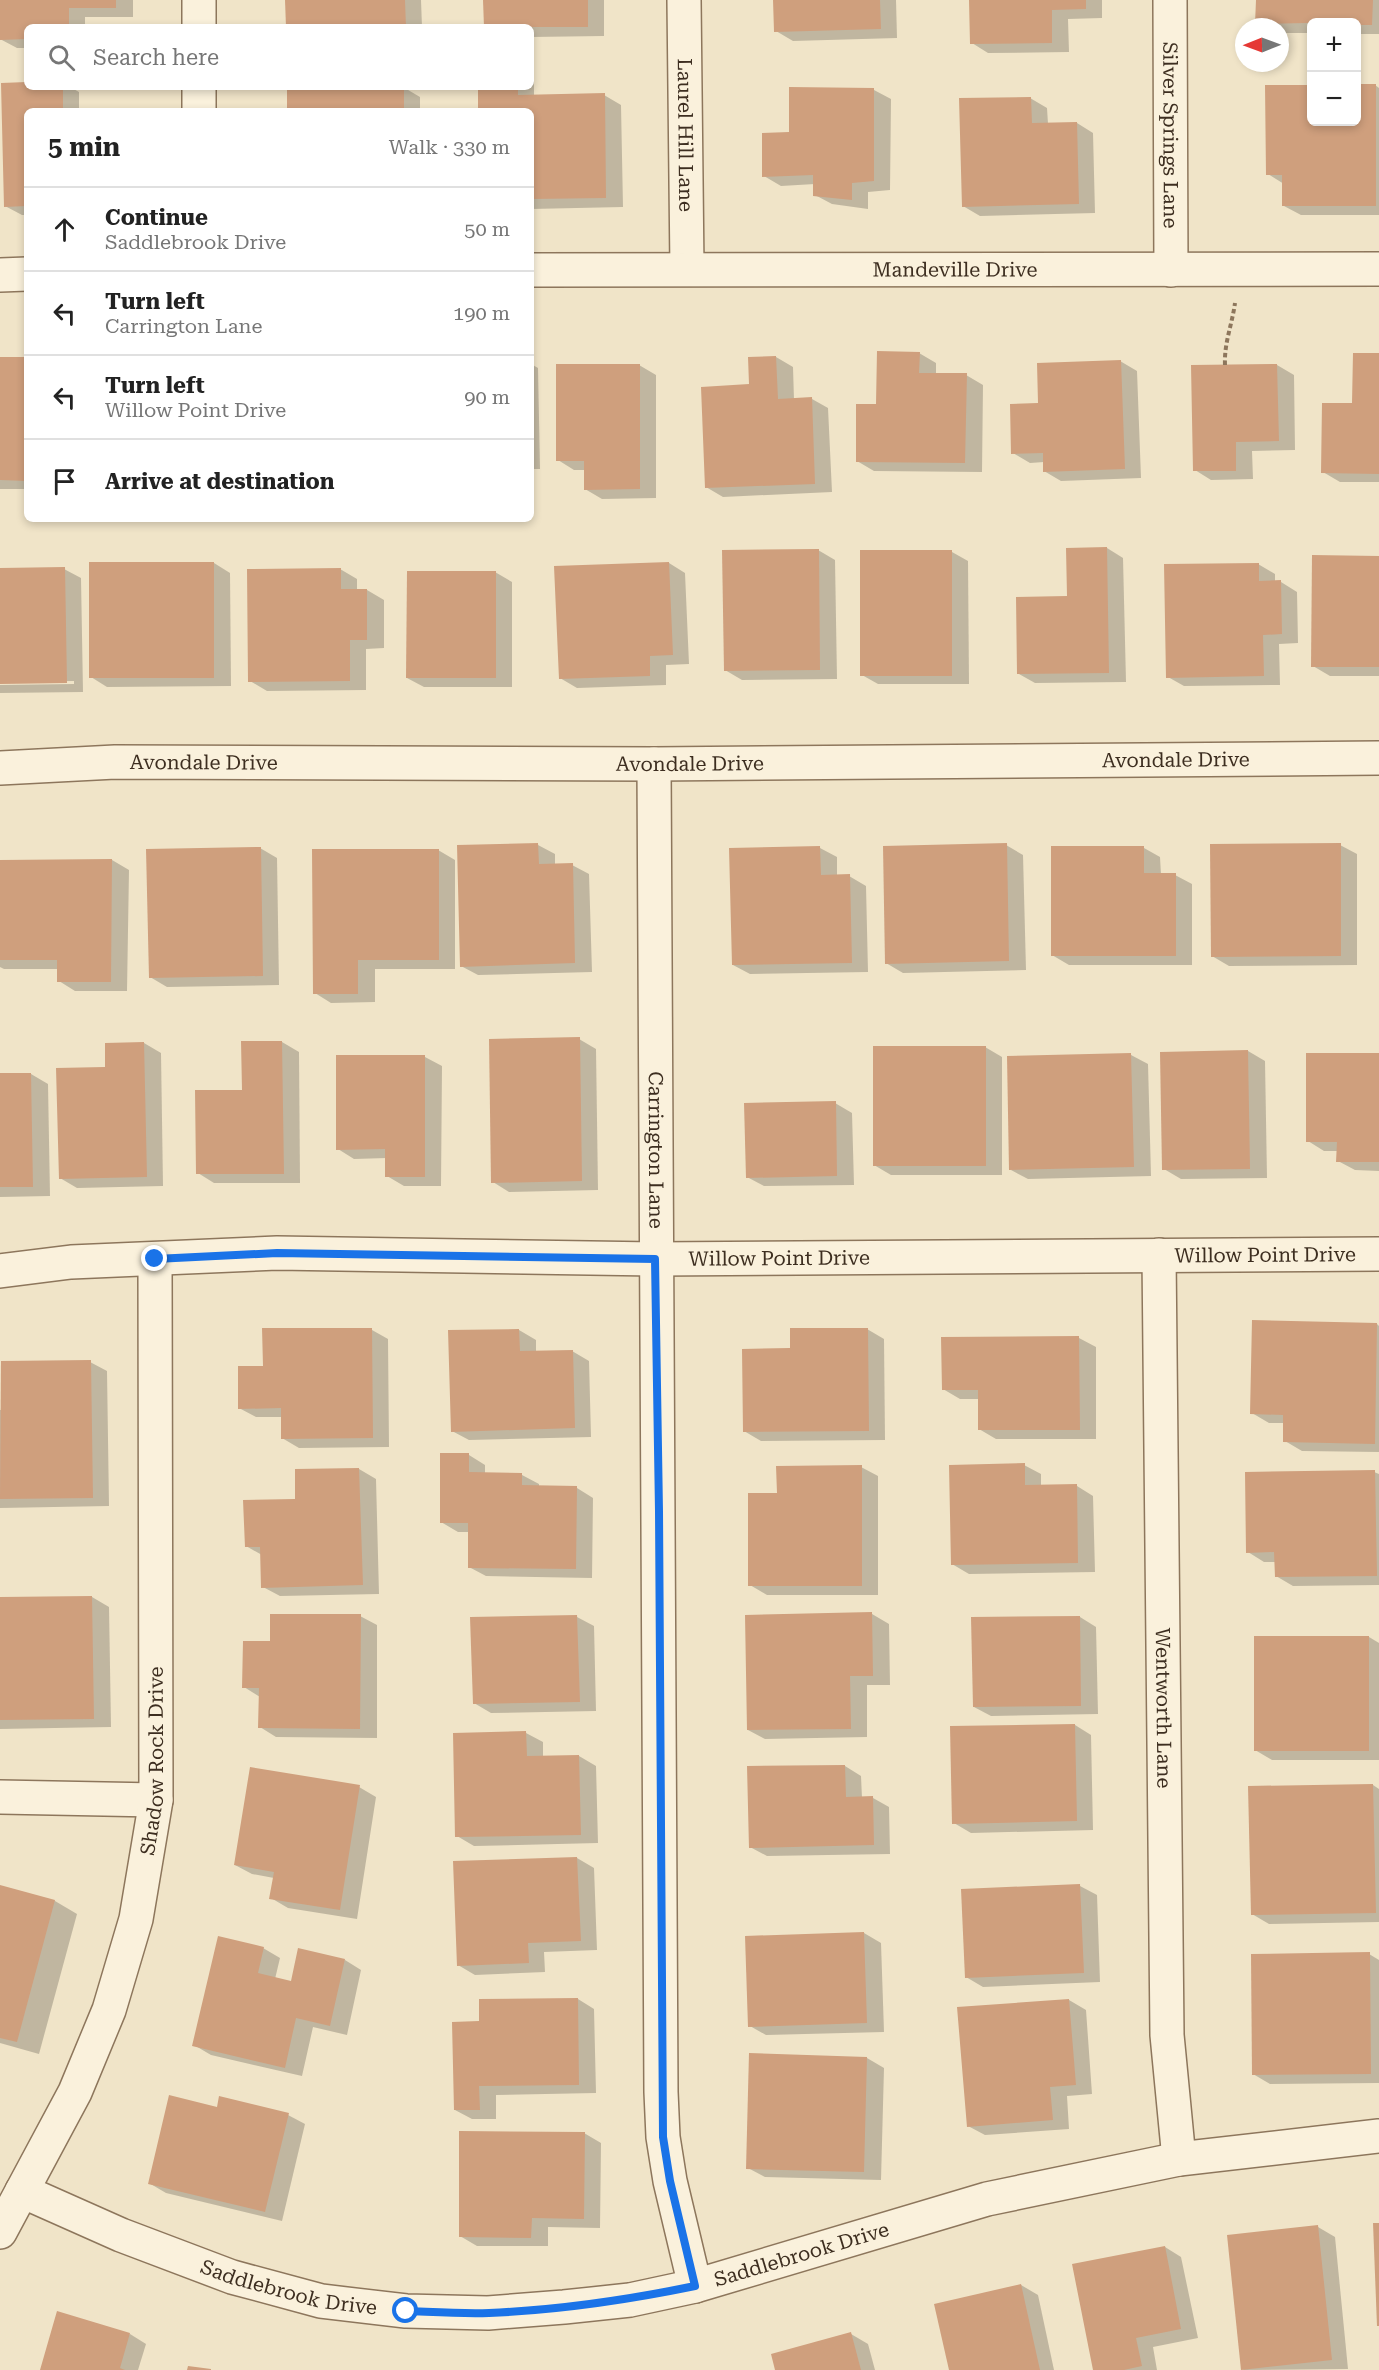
<!DOCTYPE html>
<html lang="en">
<head>
<meta charset="utf-8">
<style>
  :root { --surface:#fff; --page:#f2f2f2; --text:#222; --muted:#767676; --line:#e0e0e0 }
  body { margin:0; font-family:"Roboto Serif",serif; background:var(--page); color:var(--text) }
  .controls { position:absolute; right:18px; top:18px; display:grid; overflow:hidden; border-radius:9px; box-shadow:0 3px 9px #0003 }
  .controls button { width:54px; height:54px; display:grid; place-items:center; padding:0; border:0; border-bottom:2px solid var(--line); background:var(--surface); color:var(--text); font:30px sans-serif }
  .compass { position:absolute; left:1235px; top:18px; width:54px; height:54px; border-radius:50%; background:var(--surface); box-shadow:0 3px 9px #0003; rotate:269deg }
  .stop { position:absolute; width:18px; height:18px; margin:-14px; border:4px solid #1a73e8; border-radius:50%; background:#fff }
  .stop.end { background:#1a73e8; border-color:#fff; box-shadow:0 2px 6px #0008 }
  .list { margin:0; padding:0; list-style:none }
  h2 { display:flex; justify-content:space-between; align-items:center; height:78px; margin:0; padding:0 24px; font-size:26px }
  h2 small { font-size:20px; font-weight:400; color:var(--muted) }
  .list li { display:grid; grid-template-columns:39px 1fr auto; gap:18px; align-items:center; box-sizing:border-box; height:84px; padding:0 24px; border-top:2px solid var(--line) }
  .list b { display:block; font-size:22px; white-space:nowrap }
  .list p { margin:0; font-size:20px; white-space:nowrap; color:var(--muted) }
  .list em { font-size:20px; font-style:normal; color:var(--muted) }
  .icon { flex:none; width:33px; height:33px; fill:none; stroke:currentColor; stroke-width:2; stroke-linecap:round; stroke-linejoin:round }
  .map { position:relative; flex:none; width:1379px; height:2370px; overflow:hidden }
  .search { position:absolute; background:var(--surface); box-shadow:0 3px 9px #0003; left:24px; top:24px; width:510px; height:66px; display:flex; align-items:center; gap:15px; box-sizing:border-box; padding:0 21px; border-radius:9px; color:var(--muted); font-size:22px }
  .panel { position:absolute; background:var(--surface); box-shadow:0 3px 9px #0003; left:24px; top:108px; width:510px; height:414px; border-radius:9px }
  .map>svg:first-child { display:block }
</style>
</head>
<body>
<div class="map">
<svg width="1379" height="2370" viewBox="0 0 1379 2370">
  <rect width="100%" height="100%" fill="#f0e4c8"/>
  <g fill="#0003">
    <polygon points="0,0 133,0 133,17 85,17 85,27 27,27 27,48 17,48 0,39"/>
    <polygon points="287,0 421,0 422,27 287,27"/>
    <polygon points="485,0 604,0 604,36 531,37 531,27 485,27"/>
    <polygon points="775,0 896,0 897,38 793,41 776,31"/>
    <polygon points="971,0 1102,0 1102,18 1068,19 1069,52 988,53 972,43"/>
    <polygon points="1257,0 1379,0 1379,34 1356,34 1356,22 1312,22 1312,33 1280,33 1280,27 1264,27 1257,23"/>
    <polygon points="531,71 534,73 534,96 604,95 621,105 623,207 531,209 531,111 480,111 479,87 531,87"/>
    <polygon points="27,84 27,87 70,87 79,92 79,110 114,111 27,111 27,215 22,215 5,206"/>
    <polygon points="1375,85 1379,88 1379,215 1301,215 1284,206 1284,184 1268,174 1312,122 1356,122"/>
    <polygon points="403,87 420,97 420,111 289,111"/>
    <polygon points="874,90 891,99 890,190 868,192 868,209 832,204 815,195 815,184 781,186 764,176 791,134"/>
    <polygon points="1030,98 1047,108 1048,124 1077,123 1093,133 1095,213 980,216 963,206"/>
    <polygon points="919,353 936,363 936,374 966,375 983,385 982,472 874,471 857,461 878,406"/>
    <polygon points="1379,355 1379,482 1340,482 1323,472"/>
    <polygon points="776,357 793,367 794,400 812,399 828,408 832,492 723,497 706,487 750,386 749,359"/>
    <polygon points="0,358 27,360 27,489 0,489"/>
    <polygon points="1120,361 1137,371 1141,478 1061,481 1044,471 1044,462 1030,463 1013,453 1040,405"/>
    <polygon points="531,364 538,368 540,469 531,469"/>
    <polygon points="639,365 656,375 656,498 602,499 585,489 586,470 574,470 558,460"/>
    <polygon points="1277,365 1294,375 1295,450 1252,451 1253,479 1211,480 1195,470"/>
    <polygon points="1107,548 1123,558 1126,682 1035,683 1019,674 1069,597"/>
    <polygon points="818,550 835,560 837,679 742,680 725,670"/>
    <polygon points="952,552 968,561 969,684 878,684 862,675"/>
    <polygon points="1379,557 1379,676 1330,676 1313,666"/>
    <polygon points="214,563 230,573 231,686 107,687 91,677"/>
    <polygon points="669,563 685,573 689,664 666,665 666,685 577,688 560,678"/>
    <polygon points="1258,564 1275,574 1275,582 1281,582 1297,592 1298,643 1279,644 1280,685 1184,686 1168,677"/>
    <polygon points="64,569 81,578 83,692 0,693 0,685 74,684 74,681 0,682 0,570"/>
    <polygon points="340,569 357,579 357,590 367,590 384,600 384,648 366,649 366,690 267,691 250,681"/>
    <polygon points="495,572 512,582 512,687 424,687 407,678"/>
    <polygon points="538,845 555,854 555,865 572,865 589,874 592,972 478,975 461,966"/>
    <polygon points="1006,845 1023,855 1026,970 903,973 886,963"/>
    <polygon points="1340,845 1357,854 1357,965 1229,966 1212,956"/>
    <polygon points="260,848 277,858 279,985 167,987 150,977"/>
    <polygon points="820,848 837,857 837,876 849,876 866,886 868,972 750,974 733,965"/>
    <polygon points="1144,848 1160,857 1161,875 1175,875 1192,884 1192,965 1069,965 1052,955"/>
    <polygon points="438,850 455,860 455,969 375,969 375,1002 331,1003 315,993"/>
    <polygon points="112,860 129,870 127,991 75,991 59,981 59,969 4,969 0,967 0,861"/>
    <polygon points="579,1039 596,1049 598,1190 509,1192 493,1182"/>
    <polygon points="282,1042 299,1052 300,1183 214,1183 198,1173 243,1091"/>
    <polygon points="144,1043 161,1053 163,1186 77,1188 60,1178"/>
    <polygon points="985,1047 1002,1057 1002,1175 891,1175 874,1165"/>
    <polygon points="1248,1051 1265,1061 1267,1178 1181,1179 1164,1169"/>
    <polygon points="1379,1054 1379,1171 1355,1170 1338,1161 1338,1151 1324,1151 1308,1141"/>
    <polygon points="1131,1055 1148,1064 1151,1176 1028,1179 1011,1170"/>
    <polygon points="425,1057 442,1066 441,1186 404,1186 387,1176 387,1158 354,1159 338,1149"/>
    <polygon points="31,1074 48,1084 50,1196 0,1197 0,1075"/>
    <polygon points="835,1103 852,1113 854,1185 764,1186 747,1177"/>
    <polygon points="1377,1324 1379,1326 1379,1452 1302,1451 1285,1441 1285,1423 1269,1423 1252,1413"/>
    <polygon points="867,1329 884,1339 885,1440 761,1441 744,1431 792,1349"/>
    <polygon points="372,1330 388,1339 389,1447 299,1448 282,1438 282,1417 256,1417 239,1408 264,1367"/>
    <polygon points="519,1330 536,1340 536,1352 572,1351 589,1361 591,1437 469,1440 452,1431"/>
    <polygon points="1079,1338 1096,1347 1096,1439 996,1439 979,1429 979,1399 960,1399 943,1389"/>
    <polygon points="90,1362 107,1371 109,1506 0,1508 0,1410 4,1410"/>
    <polygon points="469,1455 485,1465 485,1474 522,1475 539,1484 539,1487 577,1488 593,1498 592,1578 486,1576 469,1567 470,1532 458,1532 441,1522"/>
    <polygon points="1024,1465 1041,1474 1041,1487 1077,1486 1093,1496 1095,1572 969,1574 952,1564"/>
    <polygon points="861,1467 878,1476 878,1595 767,1595 750,1585 778,1494"/>
    <polygon points="359,1469 376,1479 379,1594 280,1596 263,1587 262,1555 246,1546"/>
    <polygon points="1374,1472 1379,1474 1379,1585 1293,1586 1276,1576 1276,1562 1264,1562 1248,1552"/>
    <polygon points="92,1597 109,1607 111,1727 0,1729 0,1599"/>
    <polygon points="872,1614 889,1624 890,1685 867,1685 867,1737 765,1739 748,1730"/>
    <polygon points="360,1616 377,1625 377,1738 276,1737 260,1727 260,1697 244,1687 272,1643"/>
    <polygon points="577,1617 594,1626 596,1711 491,1713 474,1703"/>
    <polygon points="1080,1617 1096,1627 1098,1714 991,1716 974,1707"/>
    <polygon points="1369,1637 1379,1643 1379,1760 1272,1760 1255,1750"/>
    <polygon points="1075,1725 1091,1735 1093,1830 971,1833 954,1823"/>
    <polygon points="526,1733 543,1742 543,1757 579,1756 596,1766 598,1843 474,1846 457,1836"/>
    <polygon points="845,1766 861,1776 862,1798 873,1798 889,1807 890,1854 767,1856 750,1847"/>
    <polygon points="1373,1785 1379,1789 1379,1922 1269,1924 1252,1914 1250,1787"/>
    <polygon points="359,1787 376,1797 357,1919 288,1908 271,1898 274,1878 252,1874 235,1865"/>
    <polygon points="577,1858 594,1868 597,1950 544,1952 545,1972 475,1975 458,1965"/>
    <polygon points="0,1886 55,1901 77,1914 39,2054 0,2043"/>
    <polygon points="1080,1886 1097,1895 1100,1982 983,1987 966,1977"/>
    <polygon points="864,1933 881,1943 884,2032 766,2035 750,2026"/>
    <polygon points="263,1948 280,1958 275,1979 292,1983 345,1960 361,1970 347,2035 313,2027 302,2076 211,2055 194,2045"/>
    <polygon points="1369,1954 1379,1960 1379,2083 1270,2084 1253,2074"/>
    <polygon points="578,1999 594,2009 596,2093 496,2095 496,2119 472,2119 455,2110 481,2023"/>
    <polygon points="1069,2000 1086,2010 1092,2094 1067,2096 1069,2129 985,2135 968,2126 959,2009"/>
    <polygon points="867,2058 884,2068 881,2180 765,2177 748,2168"/>
    <polygon points="218,2109 288,2115 305,2124 282,2221 166,2193 149,2183"/>
    <polygon points="584,2133 601,2143 600,2228 548,2227 548,2246 477,2246 460,2236"/>
    <polygon points="1318,2227 1335,2237 1348,2369 1244,2370 1242,2369"/>
    <polygon points="1165,2247 1181,2257 1198,2338 1153,2347 1157,2370 1095,2370"/>
    <polygon points="1021,2285 1038,2295 1054,2370 951,2370"/>
    <polygon points="130,2334 146,2344 138,2370 42,2370"/>
    <polygon points="851,2334 868,2344 875,2370 777,2370"/>
  </g>
  <g fill="#cf9f7d">
    <polygon points="0,0 116,0 116,8 69,8 69,27 27,27 27,39 0,40"/>
    <polygon points="285,0 405,0 406,27 286,27"/>
    <polygon points="483,0 588,0 588,27 484,27"/>
    <polygon points="773,0 880,0 881,29 774,32"/>
    <polygon points="969,0 1086,0 1086,9 1052,10 1052,43 970,44"/>
    <polygon points="1256,0 1373,0 1372,25 1356,25 1356,22 1255,24"/>
    <polygon points="27,82 27,87 63,87 63,109 111,108 112,111 27,111 27,206 4,207 1,83"/>
    <polygon points="1356,84 1376,84 1376,206 1282,206 1282,175 1266,175 1265,85 1312,85 1312,122 1356,122"/>
    <rect x="287" y="87" width="117" height="24"/>
    <polygon points="478,87 518,87 518,95 605,93 606,198 531,199 531,111 478,111"/>
    <polygon points="789,87 874,88 874,181 852,183 852,200 813,196 813,175 762,177 762,133 789,132"/>
    <polygon points="1031,97 1032,123 1077,122 1079,204 962,207 959,98"/>
    <polygon points="877,351 920,352 919,373 967,373 965,463 856,462 856,404 876,404"/>
    <polygon points="1353,353 1379,353 1379,474 1321,473 1322,403 1352,403"/>
    <polygon points="776,356 778,399 812,397 815,484 705,488 701,387 749,384 748,357"/>
    <polygon points="0,357 25,357 24,408 27,408 27,481 0,480"/>
    <polygon points="1121,360 1125,469 1043,472 1043,453 1011,454 1010,404 1038,403 1037,363"/>
    <polygon points="556,364 640,364 640,489 584,490 584,461 556,461"/>
    <polygon points="1277,364 1279,441 1236,442 1236,471 1193,471 1191,365"/>
    <polygon points="1107,547 1109,673 1017,674 1016,597 1067,596 1066,548"/>
    <polygon points="819,549 820,670 724,671 722,550"/>
    <rect x="860" y="550" width="92" height="126"/>
    <polygon points="1312,555 1379,556 1379,667 1311,667"/>
    <rect x="89" y="562" width="125" height="116"/>
    <polygon points="669,562 673,655 650,656 650,676 559,679 554,566"/>
    <polygon points="1259,563 1259,581 1281,580 1282,634 1263,635 1264,676 1166,678 1164,564"/>
    <polygon points="65,567 67,683 0,684 0,568"/>
    <polygon points="341,568 341,589 367,589 367,640 350,640 350,681 248,682 247,569"/>
    <polygon points="407,571 496,571 496,678 406,678"/>
    <polygon points="538,843 539,864 573,863 575,963 460,967 457,845"/>
    <polygon points="1007,843 1009,961 885,964 883,846"/>
    <polygon points="1341,843 1341,956 1211,957 1210,844"/>
    <polygon points="820,846 821,875 850,874 852,963 732,965 729,848"/>
    <polygon points="1051,846 1144,846 1144,873 1176,873 1176,956 1051,956"/>
    <polygon points="261,847 263,976 149,978 146,849"/>
    <polygon points="312,849 439,849 439,960 358,960 358,994 313,994"/>
    <polygon points="112,859 111,982 57,982 57,960 0,960 0,860"/>
    <polygon points="580,1037 582,1181 491,1183 489,1039"/>
    <polygon points="241,1041 282,1041 284,1174 196,1174 195,1090 242,1090"/>
    <polygon points="144,1042 147,1177 59,1179 56,1068 105,1067 105,1043"/>
    <rect x="873" y="1046" width="113" height="120"/>
    <polygon points="1248,1050 1250,1169 1162,1170 1160,1052"/>
    <polygon points="1131,1053 1134,1167 1009,1170 1007,1056"/>
    <polygon points="1306,1053 1379,1053 1379,1162 1336,1162 1337,1142 1306,1142"/>
    <polygon points="336,1055 425,1055 425,1177 385,1177 385,1149 336,1150"/>
    <polygon points="0,1073 31,1073 33,1187 0,1187"/>
    <polygon points="836,1101 837,1176 746,1178 744,1103"/>
    <polygon points="1252,1320 1377,1323 1375,1444 1283,1442 1283,1415 1250,1414"/>
    <polygon points="262,1328 372,1328 373,1438 281,1439 281,1408 238,1409 238,1366 263,1366"/>
    <polygon points="790,1328 868,1328 869,1431 743,1432 742,1349 790,1348"/>
    <polygon points="519,1329 520,1351 573,1350 575,1428 451,1432 448,1330"/>
    <polygon points="1079,1336 1080,1430 978,1430 978,1390 942,1390 941,1337"/>
    <polygon points="91,1360 93,1498 0,1499 1,1361"/>
    <polygon points="440,1453 469,1453 469,1472 522,1473 522,1485 577,1486 576,1569 468,1568 468,1523 440,1523"/>
    <polygon points="1025,1463 1025,1485 1077,1484 1078,1563 951,1565 949,1465"/>
    <polygon points="862,1465 862,1586 748,1586 748,1493 777,1493 776,1466"/>
    <polygon points="359,1468 363,1585 261,1588 260,1547 245,1547 243,1500 295,1499 295,1469"/>
    <polygon points="1375,1470 1377,1576 1275,1577 1274,1552 1246,1553 1245,1472"/>
    <polygon points="92,1596 94,1719 0,1720 0,1597"/>
    <polygon points="872,1612 873,1676 850,1676 851,1729 747,1730 745,1615"/>
    <polygon points="270,1614 361,1614 360,1729 258,1728 259,1688 242,1688 243,1641 270,1641"/>
    <polygon points="577,1615 580,1702 473,1704 470,1617"/>
    <polygon points="1080,1616 1081,1706 973,1707 971,1617"/>
    <rect x="1254" y="1636" width="115" height="115"/>
    <polygon points="1075,1724 1077,1821 952,1824 950,1726"/>
    <polygon points="526,1731 527,1756 579,1755 581,1835 455,1837 453,1733"/>
    <polygon points="845,1765 846,1797 873,1796 874,1845 749,1848 747,1766"/>
    <polygon points="250,1767 360,1785 340,1910 269,1899 274,1872 234,1865"/>
    <polygon points="1373,1784 1376,1913 1251,1915 1248,1786"/>
    <polygon points="577,1857 581,1941 528,1943 529,1963 457,1966 453,1861"/>
    <polygon points="1080,1884 1084,1973 965,1978 961,1889"/>
    <polygon points="0,1885 55,1900 17,2042 0,2038"/>
    <polygon points="864,1932 867,2023 748,2027 745,1936"/>
    <polygon points="218,1936 264,1947 258,1973 291,1981 298,1948 345,1959 330,2026 296,2018 285,2068 192,2046"/>
    <polygon points="1370,1952 1371,2074 1252,2075 1251,1954"/>
    <polygon points="578,1998 579,2085 479,2086 480,2110 454,2110 452,2022 479,2021 479,1999"/>
    <polygon points="1069,1999 1076,2085 1050,2087 1053,2120 967,2127 957,2007"/>
    <polygon points="749,2053 867,2057 864,2172 746,2169"/>
    <polygon points="169,2095 217,2107 219,2096 289,2113 265,2212 148,2184"/>
    <polygon points="459,2131 585,2132 584,2219 532,2218 531,2238 459,2237"/>
    <polygon points="1373,2223 1379,2223 1379,2326 1377,2326"/>
    <polygon points="1318,2225 1332,2360 1241,2370 1227,2235"/>
    <polygon points="1165,2246 1181,2329 1136,2338 1142,2366 1124,2370 1093,2370 1072,2264"/>
    <polygon points="1021,2284 1040,2370 949,2370 934,2304"/>
    <polygon points="57,2311 130,2333 120,2368 125,2370 40,2370"/>
    <polygon points="851,2332 861,2370 775,2370 771,2354"/>
    <polygon points="188,2366 211,2369 211,2370 187,2370"/>
  </g>
  <g fill="none" stroke-linecap="round" stroke-linejoin="round">
    <g stroke="#8d765c" stroke-width="36">
      <g id="street">
        <polyline points="199,0 199,27"/>
        <path id="s1" d="M684 0 687 269"/>
        <path id="s2" d="M1170 0 1171 270"/>
        <polyline points="199,87 199,111"/>
        <path id="s3" d="M531 270 1379 269"/>
        <polyline points="0,275 27,274"/>
        <path id="s4" d="M654 764 661 2092 663 2137 670 2181 695 2286"/>
        <path id="s5" d="M0 768 115 762 654 764 1379 758"/>
        <path id="s6" d="M1159 1255 1167 2035 1179 2159"/>
        <path id="s7" d="M0 1271 71 1262 277 1253 655 1259 1379 1254"/>
        <polyline points="0,1797 156,1800"/>
        <path id="s8" d="M22 2191 121 2235 232 2277 321 2301 406 2311 488 2313 564 2307 630 2300 695 2286 987 2199 1179 2159 1379 2136"/>
        <path id="s9" d="M0 2232 75 2092 109 2010 136 1919 156 1800 155 1259"/>
      </g>
    </g>
    <path stroke="#8d765c" stroke-width="4" stroke-dasharray="4.5 3" stroke-linecap="butt" d="M1225 365C1224 343 1232 325 1235 303"/>
    <use href="#street" stroke="#faf1dc" stroke-width="33"/>
  </g>
  <g fill="none" stroke-linecap="round" stroke-linejoin="round">
    <path stroke="#1a73e8" stroke-width="8" d="M155 1259 277 1253 655 1259 659 1511 663 2137 670 2181 695 2286C627 2300 558 2310 489 2313 461 2314 433 2312 406 2311"/>
  </g>
  <g text-anchor="middle" dominant-baseline="central" stroke-width="4.5" stroke-linejoin="round" paint-order="stroke">
    <g font-size="20" fill="#3d2e20" stroke="#f7eed8">
      <text stroke="none"><textPath href="#s1" startOffset="135">Laurel Hill Lane</textPath></text>
      <text stroke="none"><textPath href="#s2" startOffset="135">Silver Springs Lane</textPath></text>
      <text stroke="none"><textPath href="#s3" startOffset="424">Mandeville Drive</textPath></text>
      <text stroke="none"><textPath href="#s5" startOffset="1176">Avondale Drive</textPath></text>
      <text stroke="none"><textPath href="#s5" startOffset="204">Avondale Drive</textPath></text>
      <text stroke="none"><textPath href="#s5" startOffset="690">Avondale Drive</textPath></text>
      <text stroke="none"><textPath href="#s4" startOffset="386">Carrington Lane</textPath></text>
      <text stroke="none"><textPath href="#s7" startOffset="1266">Willow Point Drive</textPath></text>
      <text stroke="none"><textPath href="#s7" startOffset="780">Willow Point Drive</textPath></text>
      <text stroke="none"><textPath href="#s6" startOffset="453">Wentworth Lane</textPath></text>
      <text stroke="none"><textPath href="#s9" startOffset="502">Shadow Rock Drive</textPath></text>
      <text stroke="none"><textPath href="#s8" startOffset="807">Saddlebrook Drive</textPath></text>
      <text stroke="none"><textPath href="#s8" startOffset="285">Saddlebrook Drive</textPath></text>
    </g>
  </g>
</svg>
<div class="controls">
<button>+</button>
<button>−</button>
</div>
<svg class="compass" viewBox="-18 -18 36 36"><path d="M0-13l5 13h-10z" fill="#e53935"/><path d="M0 13l5-13h-10z" fill="#767676"/></svg>
<div class="stop" style="left:406px;top:2311px"></div>
<div class="stop end" style="left:155px;top:1259px"></div>
<div class="search"><svg class="icon" aria-label="search" viewBox="0 0 24 24"><circle cx="10" cy="10" r="6"/><path d="M15 15l6 6"/></svg>Search here</div>
<section class="panel">
<h2>5 min<small>Walk · 330 m</small></h2>
<ul class="list">
<li><svg class="icon" aria-label="ahead" viewBox="0 0 24 24"><path d="M12 20V5M6 11l6-6 6 6"/></svg><div><b>Continue</b><p>Saddlebrook Drive</p></div><em>50 m</em></li>
<li><svg class="icon" aria-label="left" viewBox="0 0 24 24"><path d="M17 20v-9H6M10 6l-5 5 5 5"/></svg><div><b>Turn left</b><p>Carrington Lane</p></div><em>190 m</em></li>
<li><svg class="icon" aria-label="left" viewBox="0 0 24 24"><path d="M17 20v-9H6M10 6l-5 5 5 5"/></svg><div><b>Turn left</b><p>Willow Point Drive</p></div><em>90 m</em></li>
<li><svg class="icon" aria-label="arrive" viewBox="0 0 24 24"><path d="M6 21V4h12l-3 4 3 4H6"/></svg><div><b>Arrive at destination</b></div></li>
</ul>
</section>
</div>
</body>
</html>
